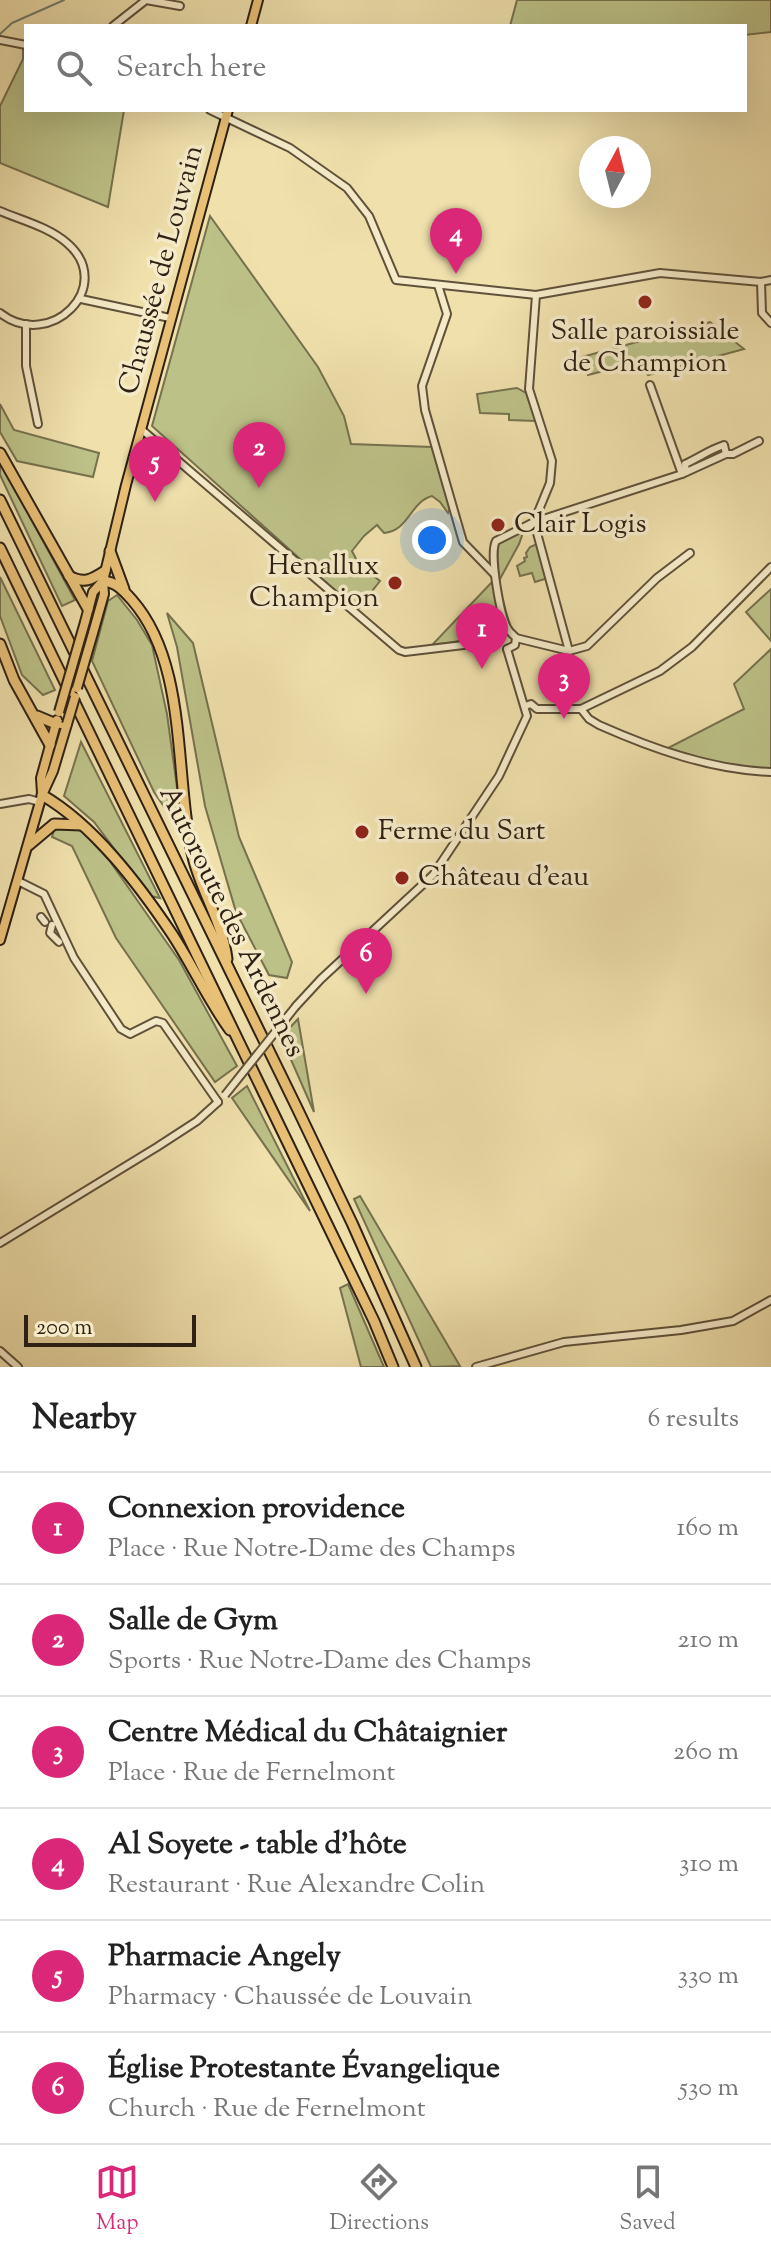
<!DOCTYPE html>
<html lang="en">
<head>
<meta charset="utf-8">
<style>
  :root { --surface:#fff; --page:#f6f6f6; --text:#222; --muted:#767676; --line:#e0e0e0; --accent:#db2777 }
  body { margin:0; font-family:"Sorts Mill Goudy",serif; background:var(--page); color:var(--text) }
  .compass { position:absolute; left:579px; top:136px; width:72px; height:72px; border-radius:50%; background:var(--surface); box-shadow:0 8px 32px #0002; rotate:7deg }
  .scale { position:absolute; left:24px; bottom:20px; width:172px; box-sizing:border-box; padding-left:8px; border:4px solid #2f2114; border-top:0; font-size:22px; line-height:28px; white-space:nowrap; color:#2f2114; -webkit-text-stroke:6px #f5ebc9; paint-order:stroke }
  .you { position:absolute; left:432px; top:540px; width:28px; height:28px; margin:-20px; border:6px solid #fff; border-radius:50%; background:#1a73e8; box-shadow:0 0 0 12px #1a73e833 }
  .badge { display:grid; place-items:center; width:52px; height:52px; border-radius:50%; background:var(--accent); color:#fff; font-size:26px; font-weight:700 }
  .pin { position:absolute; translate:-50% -66px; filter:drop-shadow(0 2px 4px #0008) }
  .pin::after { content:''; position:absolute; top:42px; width:28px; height:24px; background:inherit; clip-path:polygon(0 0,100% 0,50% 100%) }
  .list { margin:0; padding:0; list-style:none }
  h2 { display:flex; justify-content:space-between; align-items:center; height:104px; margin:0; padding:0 32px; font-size:34px }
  h2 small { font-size:26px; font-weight:400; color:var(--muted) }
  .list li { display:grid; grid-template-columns:52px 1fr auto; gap:24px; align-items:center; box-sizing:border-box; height:112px; padding:0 32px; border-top:2px solid var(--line) }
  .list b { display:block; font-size:30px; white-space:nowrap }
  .list p { margin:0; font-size:26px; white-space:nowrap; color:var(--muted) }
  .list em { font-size:26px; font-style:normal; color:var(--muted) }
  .icon { flex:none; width:44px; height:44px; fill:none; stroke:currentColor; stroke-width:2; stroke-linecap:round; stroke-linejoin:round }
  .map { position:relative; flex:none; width:771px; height:1367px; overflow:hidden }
  .search { position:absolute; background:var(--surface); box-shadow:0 8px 32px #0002; left:24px; right:24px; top:24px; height:88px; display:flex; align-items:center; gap:20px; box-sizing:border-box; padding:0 28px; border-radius:0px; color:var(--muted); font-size:30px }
  .sheet { height:776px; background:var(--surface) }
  nav { display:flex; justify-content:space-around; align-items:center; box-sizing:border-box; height:112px; border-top:2px solid var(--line); background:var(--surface); font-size:22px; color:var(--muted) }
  nav a { display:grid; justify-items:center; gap:4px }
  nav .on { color:var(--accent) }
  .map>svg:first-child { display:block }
</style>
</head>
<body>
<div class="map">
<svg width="771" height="1367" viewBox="0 0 771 1367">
  <rect width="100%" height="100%" fill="#efe0ac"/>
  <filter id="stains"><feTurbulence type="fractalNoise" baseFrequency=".0025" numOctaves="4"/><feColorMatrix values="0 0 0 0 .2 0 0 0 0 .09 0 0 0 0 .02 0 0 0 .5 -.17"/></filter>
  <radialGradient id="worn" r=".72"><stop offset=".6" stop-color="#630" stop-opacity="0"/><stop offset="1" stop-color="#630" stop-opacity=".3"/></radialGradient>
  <g fill="#bcc187" stroke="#76714e" stroke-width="2">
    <polygon points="517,0 771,0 771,32 745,35 745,26 510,26"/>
    <polygon points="23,44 26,45 26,110 124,110 108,207 0,163 0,106 23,59"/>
    <path d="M210 216 318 367 344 416 351 444 432 447 450 508 448 513 440 502 432 496C410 502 409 531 384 533L377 525 364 536 352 551 364 574 372 575 380 581 357 610 152 426Z"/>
    <polygon points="710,322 744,349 648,375 638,362 588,375 582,357"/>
    <polygon points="517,388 526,393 536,421 509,420 509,414 480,413 477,394"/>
    <polygon points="0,404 14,430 99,453 93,477 17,461 0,432"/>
    <polygon points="0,462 75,600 62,606 0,475"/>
    <polygon points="524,530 519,544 500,579 497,577 497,541"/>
    <polygon points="537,544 548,578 535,582 532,573 520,576 517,566 525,561 524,558 527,557 526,553 530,547"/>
    <polygon points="0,577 55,690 43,695 22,675 0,616"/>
    <polygon points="492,582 502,619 488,637 432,645"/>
    <polygon points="771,589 771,641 746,612"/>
    <polygon points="117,595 137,620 152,645 167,714 178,795 175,807 165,808 154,792 92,661 108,601"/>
    <polygon points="167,613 193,643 239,837 292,962 287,978 269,975 236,912 205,806 177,647"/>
    <polygon points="771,649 771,769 724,765 668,748 744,709 734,684"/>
    <polygon points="81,742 160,898 150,896 94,822 64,796"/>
    <polygon points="71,826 81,830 109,860 179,960 237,1066 215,1082 116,938 72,846 52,837 54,830"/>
    <polygon points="298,1019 314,1112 281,1037"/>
    <polygon points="247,1086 310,1211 232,1098"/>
    <polygon points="360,1196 460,1366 431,1367 354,1199"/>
    <polygon points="348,1284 384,1367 361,1367 340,1288"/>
  </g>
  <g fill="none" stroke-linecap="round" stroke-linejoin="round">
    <polyline stroke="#6f7f6f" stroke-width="2" points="0,34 12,23 64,0"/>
    <g stroke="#5f513a" stroke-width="10">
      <g id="minor">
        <polyline points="113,26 146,0 180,6"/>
        <polyline points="0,40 26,45"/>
        <polyline points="210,110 290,148 347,188 369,216 396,280 536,295 660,273 761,282 771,280"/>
        <path d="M0 211C21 220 49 227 67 243 117 286 50 352 0 313"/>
        <polyline points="761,282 762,313 771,323"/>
        <polyline points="438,285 447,314 422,386 425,410 463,542 495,575"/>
        <polyline points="81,299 170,318"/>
        <polyline points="26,324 26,366 38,424"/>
        <polyline points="141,429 399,650 405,652 497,641"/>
        <path d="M686 472 685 464C700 457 709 450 724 445L726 454"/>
        <polyline points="682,474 726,454 733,454 759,441"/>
        <polyline points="534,522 550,483 552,461 529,389 536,295"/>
        <polyline points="534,522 569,651"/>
        <polyline points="516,638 569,651 587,646 657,578 690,553"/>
        <path d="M507 649 515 645 516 638C514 635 510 633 508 629 500 617 489 553 496 541L534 522 682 474 650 385"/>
        <polyline points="525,706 531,704 537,709 581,709 660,671 692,647 771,567"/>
        <path d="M581 709 589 719 599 725C653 749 712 770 771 772"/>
        <polyline points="0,804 29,799 40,802"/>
        <polyline points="18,881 44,894 74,958 121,1029 130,1034 156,1021 163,1023 218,1102"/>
        <polyline points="41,917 45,922"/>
        <polyline points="52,925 50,933 59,942"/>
        <polyline points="296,1006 321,979 433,875 499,776 527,716 507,649"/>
        <polyline points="0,1243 157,1147 197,1121 218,1102"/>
        <polyline points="0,1351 18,1367"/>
        <polyline points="476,1367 564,1342 681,1330 733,1321 771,1300"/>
      </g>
    </g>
    <g stroke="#2f2114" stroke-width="12">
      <g id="major">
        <polyline points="251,26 258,0"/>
        <polyline points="85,622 93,592 103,581"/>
        <polyline points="93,633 104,594 103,581 126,485 228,110"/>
        <polyline points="42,793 41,778 57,720"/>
        <polyline points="0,940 42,795 53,771 67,724 61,724"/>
      </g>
    </g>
    <g stroke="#2f2114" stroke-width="13">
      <g id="highway">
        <polyline points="0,453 88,609"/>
        <polyline points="0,500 297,1108 352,1223 416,1367"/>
        <polyline points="0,548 374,1321 393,1367"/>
        <polyline points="110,551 124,589"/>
        <path d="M69 576C84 584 91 580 105 571"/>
        <path d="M103 581C116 582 123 590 132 600 190 666 173 780 194 861 203 894 223 925 227 959"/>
        <polyline points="0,644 14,680 50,745"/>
        <polyline points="37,716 56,724"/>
        <path d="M42 795C94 825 139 885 172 934 193 966 208 1000 230 1030"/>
        <polyline points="29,845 54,824 82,825"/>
      </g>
    </g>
    <use href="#minor" stroke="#f5ebc9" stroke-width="6"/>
    <use href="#major" stroke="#e8c076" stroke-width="8"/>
    <use href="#highway" stroke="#e8c076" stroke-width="9"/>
    <g stroke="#5f513a" stroke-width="10" stroke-linecap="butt">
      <polyline id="minor-bridge" points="225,1095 296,1006"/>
    </g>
    <g stroke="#2f2114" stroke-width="12" stroke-linecap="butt">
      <g id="major-bridge">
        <polyline points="77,688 93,633"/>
        <polyline points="59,712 85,622"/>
        <polyline points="67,724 75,697"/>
      </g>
    </g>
    <use href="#minor-bridge" stroke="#f5ebc9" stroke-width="6"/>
    <use href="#major-bridge" stroke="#e8c076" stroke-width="8"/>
  </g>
  <g fill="#8f2418" stroke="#f5ebc9" stroke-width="3">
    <circle cx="645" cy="302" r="8"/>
    <circle cx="498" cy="525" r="8"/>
    <circle cx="395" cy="583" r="8"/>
    <circle cx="362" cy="832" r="8"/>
    <circle cx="402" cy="878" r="8"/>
  </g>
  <g text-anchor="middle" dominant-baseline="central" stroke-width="7" stroke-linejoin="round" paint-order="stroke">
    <g font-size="28" fill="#2f2114" stroke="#f5ebc9">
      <text transform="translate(162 270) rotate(-75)">Chaussée de Louvain</text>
      <text transform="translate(231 922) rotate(64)">Autoroute des Ardennes</text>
    </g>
    <g font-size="28" fill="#2f2114" stroke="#f5ebc9" text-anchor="start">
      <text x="645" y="332" text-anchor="middle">Salle paroissiale<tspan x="645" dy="32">de Champion</tspan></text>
      <text x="514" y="525">Clair Logis</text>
      <text x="379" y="567" text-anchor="end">Henallux<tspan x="379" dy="32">Champion</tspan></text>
      <text x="378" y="832">Ferme du Sart</text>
      <text x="418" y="878">Château d'eau</text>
    </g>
  </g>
  <rect width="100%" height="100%" filter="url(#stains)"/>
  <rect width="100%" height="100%" fill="url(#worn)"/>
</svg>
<svg class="compass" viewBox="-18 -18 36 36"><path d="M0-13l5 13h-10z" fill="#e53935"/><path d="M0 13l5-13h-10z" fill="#767676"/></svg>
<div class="scale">200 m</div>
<div class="you"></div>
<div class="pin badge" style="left:482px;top:669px">1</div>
<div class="pin badge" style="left:259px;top:488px">2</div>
<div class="pin badge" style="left:564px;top:719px">3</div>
<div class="pin badge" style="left:456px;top:274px">4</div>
<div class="pin badge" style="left:155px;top:502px">5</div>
<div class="pin badge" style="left:366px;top:994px">6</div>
<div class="search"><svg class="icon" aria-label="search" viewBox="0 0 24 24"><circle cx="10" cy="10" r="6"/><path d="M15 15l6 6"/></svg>Search here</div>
</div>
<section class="sheet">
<h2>Nearby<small>6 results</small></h2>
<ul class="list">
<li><span class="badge">1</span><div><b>Connexion providence</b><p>Place · Rue Notre-Dame des Champs</p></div><em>160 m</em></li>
<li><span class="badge">2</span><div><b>Salle de Gym</b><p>Sports · Rue Notre-Dame des Champs</p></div><em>210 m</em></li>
<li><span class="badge">3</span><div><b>Centre Médical du Châtaignier</b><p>Place · Rue de Fernelmont</p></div><em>260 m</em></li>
<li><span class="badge">4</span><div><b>Al Soyete - table d'hôte</b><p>Restaurant · Rue Alexandre Colin</p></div><em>310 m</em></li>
<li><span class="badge">5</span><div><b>Pharmacie Angely</b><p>Pharmacy · Chaussée de Louvain</p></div><em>330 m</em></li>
<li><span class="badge">6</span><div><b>Église Protestante Évangelique</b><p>Church · Rue de Fernelmont</p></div><em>530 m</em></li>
</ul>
</section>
<nav>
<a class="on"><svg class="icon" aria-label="map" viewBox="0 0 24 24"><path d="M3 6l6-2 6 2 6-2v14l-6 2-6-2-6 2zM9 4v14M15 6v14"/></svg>Map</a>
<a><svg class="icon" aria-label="directions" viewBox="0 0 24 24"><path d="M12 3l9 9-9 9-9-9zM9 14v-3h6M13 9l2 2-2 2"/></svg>Directions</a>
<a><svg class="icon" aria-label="saved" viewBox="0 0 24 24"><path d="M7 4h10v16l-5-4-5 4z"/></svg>Saved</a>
</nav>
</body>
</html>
